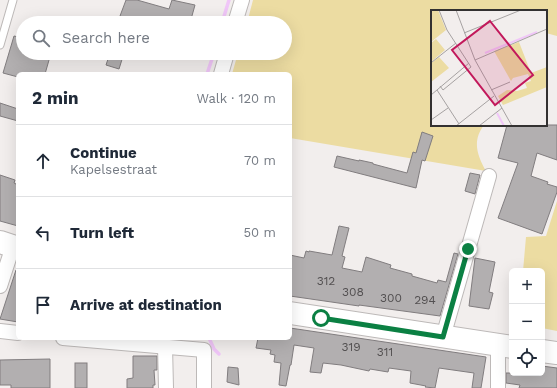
<!DOCTYPE html>
<html lang="en">
<head>
<meta charset="utf-8">
<style>
  :root { --surface:#fff; --page:#f2f2f3; --text:#1f2937; --muted:#747a83; --line:#e0e1e3 }
  body { margin:0; font-family:"Work Sans",sans-serif; background:var(--page); color:var(--text) }
  .controls { position:absolute; right:12px; bottom:12px; display:grid; overflow:hidden; border-radius:6px; box-shadow:0 4px 16px #0002 }
  .controls button { width:36px; height:36px; display:grid; place-items:center; padding:0; border:0; border-bottom:1px solid var(--line); background:var(--surface); color:var(--text); font:20px sans-serif }
  .stop { position:absolute; width:12px; height:12px; margin:-9px; border:3px solid #0b8043; border-radius:50%; background:#fff }
  .stop.end { background:#0b8043; border-color:#fff; box-shadow:0 1px 4px #0008 }
  .list { margin:0; padding:0; list-style:none }
  h2 { display:flex; justify-content:space-between; align-items:center; height:52px; margin:0; padding:0 16px; font-size:17px }
  h2 small { font-size:13px; font-weight:400; color:var(--muted) }
  .list li { display:grid; grid-template-columns:26px 1fr auto; gap:12px; align-items:center; box-sizing:border-box; height:72px; padding:0 16px; border-top:1px solid var(--line) }
  .list b { display:block; font-size:15px; white-space:nowrap }
  .list p { margin:0; font-size:13px; white-space:nowrap; color:var(--muted) }
  .list em { font-size:13px; font-style:normal; color:var(--muted) }
  .icon { flex:none; width:22px; height:22px; fill:none; stroke:currentColor; stroke-width:2; stroke-linecap:round; stroke-linejoin:round }
  .map { position:relative; flex:none; width:557px; height:388px; overflow:hidden }
  .search { position:absolute; background:var(--surface); box-shadow:0 4px 16px #0002; left:16px; top:16px; width:276px; height:44px; display:flex; align-items:center; gap:10px; box-sizing:border-box; padding:0 14px; border-radius:22px; color:var(--muted); font-size:15px }
  .panel { position:absolute; background:var(--surface); box-shadow:0 4px 16px #0002; left:16px; top:72px; width:276px; height:268px; border-radius:6px }
  .map>svg:first-child { display:block }
</style>
</head>
<body>
<div class="map">
<svg width="557" height="388" viewBox="0 0 557 388">
  <rect width="100%" height="100%" fill="#f2eeed"/>
  <g fill="#ecdca2">
    <path d="M253 0H557V36L546 33V11H432V125H484C472 141 477 155 486 171L290 138V74H232L238 53H285V23H247Z"/>
    <polygon points="557,201 557,331 542,328 542,271 523,271 526,237 546,236"/>
  </g>
  <g fill="none" stroke-linecap="round" stroke-linejoin="round">
    <g stroke="#f0c6f8" stroke-width="3.5">
      <polyline points="222,23 229,0"/>
      <polyline points="207,74 214,53"/>
      <polyline points="209,338 214,349 219,354"/>
    </g>
  </g>
  <g fill="#b2afb0" stroke="#817d7f">
    <polygon points="126,0 137,0 169,9 172,0 195,5 190,23 132,23 132,20 120,16"/>
    <polygon points="14,36 23,38 23,53 51,53 45,74 18,74 18,77 3,73"/>
    <polygon points="110,53 124,53 119,69 106,65"/>
    <polygon points="0,103 18,109 18,121 0,116"/>
    <polygon points="507,125 557,125 557,160 537,153 531,176 548,182 547,184 557,187 557,192 542,234 498,218 518,163 498,158"/>
    <polygon points="422,132 433,136 425,161 422,160 416,188 334,167 337,156 359,161 359,160 373,163 373,164 407,173 413,152 416,153"/>
    <polygon points="470,173 480,175 475,194 465,191"/>
    <polygon points="0,175 15,180 14,183 18,185 18,226 0,221"/>
    <polygon points="339,226 349,228 342,256 345,257 342,268 362,272 366,257 391,265 390,268 412,274 412,276 437,283 438,280 446,282 454,253 458,254 440,316 359,305 359,306 290,296 290,255 304,258 306,251 309,252 309,251 332,255"/>
    <polygon points="475,258 495,262 489,292 493,293 489,309 469,306"/>
    <polygon points="16,270 18,271 18,322 0,319"/>
    <polygon points="290,328 486,357 481,388 472,388 474,373 439,368 435,388 425,387 426,386 410,383 411,371 389,368 388,372 370,369 369,371 341,365 323,363 321,373 310,372 314,348 294,345 291,365 290,365 286,386 279,385 281,363 274,362 275,355 270,354 271,350 256,348 258,338 290,338"/>
    <polygon points="133,356 157,356 157,370 154,370 155,385 153,385 153,388 127,388 127,379 133,378"/>
    <polygon points="50,359 50,388 11,388 11,385 0,385 0,360"/>
    <rect x="75" y="363" width="12" height="25"/>
    <polygon points="542,366 557,368 557,388 519,388 520,385 506,383 506,373 542,373"/>
    <polygon points="228,367 238,368 239,385 227,382"/>
  </g>
  <g fill="none" stroke-linecap="round" stroke-linejoin="round">
    <g stroke="#bdb9b8" stroke-width="9">
      <polyline id="lane" points="0,45 13,0"/>
    </g>
    <g stroke="#bdb9b8" stroke-width="16">
      <g id="street">
        <polyline points="235,23 242,0"/>
        <polyline points="221,74 227,53"/>
        <polyline points="0,286 13,246"/>
        <polyline points="0,331 18,333"/>
        <polyline points="443,337 489,176"/>
        <polyline points="63,338 204,350 204,388"/>
        <polyline points="498,345 498,388"/>
        <polyline points="165,346 166,388"/>
      </g>
    </g>
    <g stroke="#bdb9b8" stroke-width="24">
      <g id="primary">
        <polyline points="0,242 18,248"/>
        <polyline points="290,313 512,347"/>
        <polyline points="542,351 557,353"/>
      </g>
    </g>
    <use href="#lane" stroke="#fff" stroke-width="7"/>
    <use href="#street" stroke="#fff" stroke-width="14"/>
    <use href="#primary" stroke="#fff" stroke-width="22"/>
  </g>
  <g fill="none" stroke-linecap="round" stroke-linejoin="round">
    <polyline stroke="#0b8043" stroke-width="5" points="321,318 443,337 468,249"/>
  </g>
  <g text-anchor="middle" dominant-baseline="central" stroke-width="3" stroke-linejoin="round" paint-order="stroke">
    <g font-size="12" fill="#535051">
      <text x="326" y="281">312</text>
      <text x="353" y="292">308</text>
      <text x="391" y="298">300</text>
      <text x="425" y="300">294</text>
      <text x="351" y="347">319</text>
      <text x="385" y="352">311</text>
    </g>
  </g>
  <g transform="translate(431 10)">
    <rect width="116" height="116" fill="#f2eeed"/>
    <path d="M0 0H7L15 20 0 32ZM5 29 14 40 0 52V33ZM88 32 100 63 116 57V77L72 95 67 86 76 80 86 81 96 78 94 73 100 71 97 64 82 68 80 71 63 41ZM8 47 18 58 0 72V53Z" fill="#ecdca2"/>
    <path fill="none" stroke="#f0c6f8" stroke-width="2" d="M54 43 106 22M66 103 73 116"/>
    <path fill="none" stroke="#a6a2a2" stroke-width="1" d="M8 0 16 20 40 57 12 80 9 76M25 0 44 50 81 116M33 23 90 0M44 50 116 19M1 52 25 33M6 80 28 114M60 80 79 72M0 85 38 53M0 110 17 98M25 116 63 86M48 116 71 98"/>
    <path fill="#c2185b" fill-opacity="0.15" stroke="#c2185b" stroke-width="2" d="M59 11 102 65 64 95 21 40Z"/>
    <rect width="116" height="116" fill="none" stroke="#333131" stroke-width="2"/>
  </g>
</svg>
<div class="controls">
<button>+</button>
<button>−</button>
<button><svg class="icon" aria-label="locate" viewBox="0 0 24 24"><circle cx="12" cy="12" r="6"/><path d="M12 2v4M12 18v4M2 12h4M18 12h4"/></svg></button>
</div>
<div class="stop" style="left:321px;top:318px"></div>
<div class="stop end" style="left:468px;top:249px"></div>
<div class="search"><svg class="icon" aria-label="search" viewBox="0 0 24 24"><circle cx="10" cy="10" r="6"/><path d="M15 15l6 6"/></svg>Search here</div>
<section class="panel">
<h2>2 min<small>Walk · 120 m</small></h2>
<ul class="list">
<li><svg class="icon" aria-label="ahead" viewBox="0 0 24 24"><path d="M12 20V5M6 11l6-6 6 6"/></svg><div><b>Continue</b><p>Kapelsestraat</p></div><em>70 m</em></li>
<li><svg class="icon" aria-label="left" viewBox="0 0 24 24"><path d="M17 20v-9H6M10 6l-5 5 5 5"/></svg><div><b>Turn left</b></div><em>50 m</em></li>
<li><svg class="icon" aria-label="arrive" viewBox="0 0 24 24"><path d="M6 21V4h12l-3 4 3 4H6"/></svg><div><b>Arrive at destination</b></div></li>
</ul>
</section>
</div>
</body>
</html>
